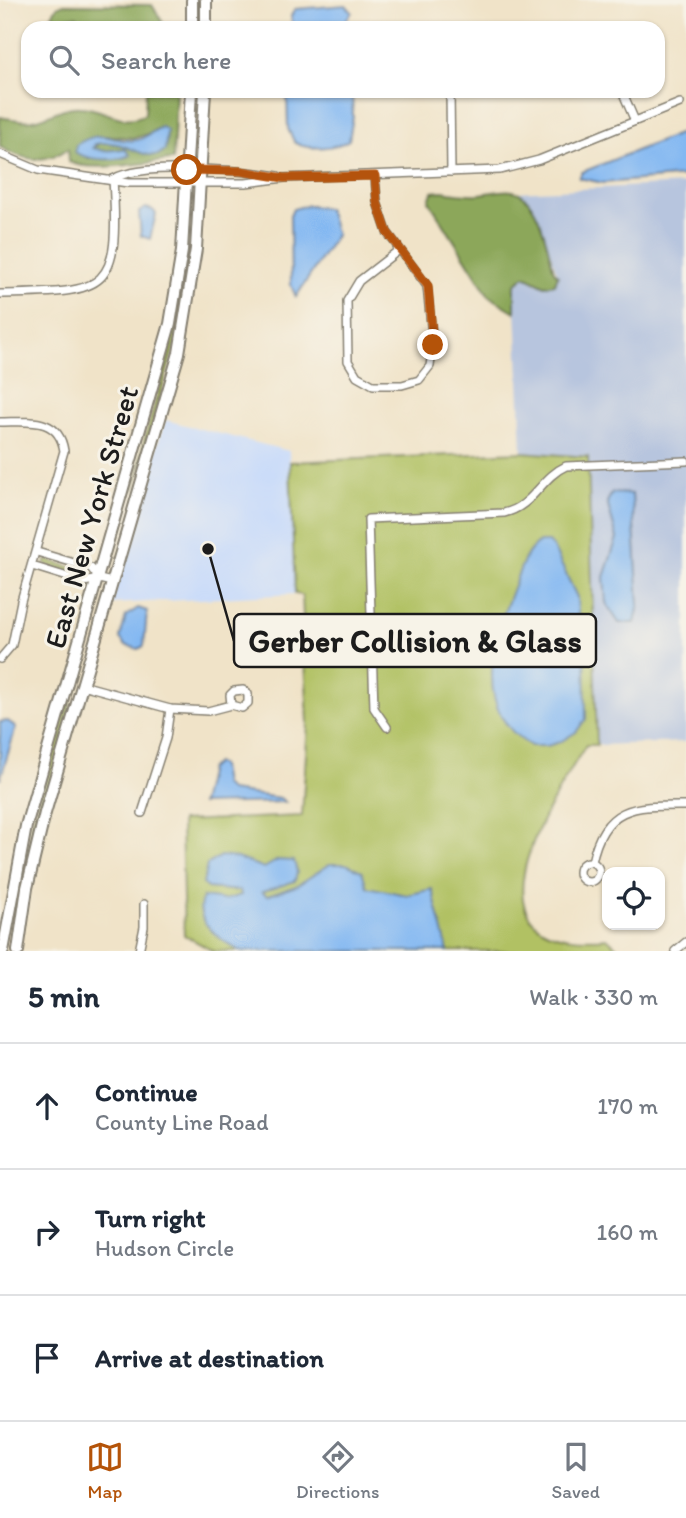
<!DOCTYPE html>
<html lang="en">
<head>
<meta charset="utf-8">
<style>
  :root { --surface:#fff; --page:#f2f2f3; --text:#1f2937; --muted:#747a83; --line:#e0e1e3; --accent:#b45309 }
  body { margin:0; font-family:Itim,sans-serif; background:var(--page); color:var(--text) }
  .controls { position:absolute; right:21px; bottom:21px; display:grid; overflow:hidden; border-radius:14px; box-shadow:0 2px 5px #0004 }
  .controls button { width:63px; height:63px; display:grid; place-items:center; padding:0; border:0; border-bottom:2px solid var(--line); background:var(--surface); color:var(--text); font:35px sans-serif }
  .stop { position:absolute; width:21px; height:21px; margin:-16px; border:5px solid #b45309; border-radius:50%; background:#fff }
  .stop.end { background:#b45309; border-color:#fff; box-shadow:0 2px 7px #0008 }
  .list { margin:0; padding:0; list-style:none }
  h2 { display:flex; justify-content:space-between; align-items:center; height:91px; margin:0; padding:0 28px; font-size:30px }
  h2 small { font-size:23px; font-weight:400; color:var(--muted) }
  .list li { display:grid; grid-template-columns:46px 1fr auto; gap:21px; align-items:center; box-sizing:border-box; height:126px; padding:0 28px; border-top:2px solid var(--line) }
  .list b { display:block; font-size:26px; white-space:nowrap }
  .list p { margin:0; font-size:23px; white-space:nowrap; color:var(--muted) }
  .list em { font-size:23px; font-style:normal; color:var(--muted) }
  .icon { flex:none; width:38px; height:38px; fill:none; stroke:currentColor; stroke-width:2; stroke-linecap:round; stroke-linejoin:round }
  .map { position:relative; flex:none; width:686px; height:951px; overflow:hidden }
  .search { position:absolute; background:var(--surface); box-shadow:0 2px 5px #0004; left:21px; right:21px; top:21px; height:77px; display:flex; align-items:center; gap:18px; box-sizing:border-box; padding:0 24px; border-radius:21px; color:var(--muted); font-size:26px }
  .sheet { height:469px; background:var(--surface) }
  nav { display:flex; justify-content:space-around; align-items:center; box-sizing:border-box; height:98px; border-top:2px solid var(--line); background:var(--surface); font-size:19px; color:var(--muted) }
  nav a { display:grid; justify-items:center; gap:4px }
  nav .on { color:var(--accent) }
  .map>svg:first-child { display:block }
</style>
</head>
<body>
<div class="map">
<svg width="686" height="951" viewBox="0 0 686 951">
  <rect width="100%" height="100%" fill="#f7f3e8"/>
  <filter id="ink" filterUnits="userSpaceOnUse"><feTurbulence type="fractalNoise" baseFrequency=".0143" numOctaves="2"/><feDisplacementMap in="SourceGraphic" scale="14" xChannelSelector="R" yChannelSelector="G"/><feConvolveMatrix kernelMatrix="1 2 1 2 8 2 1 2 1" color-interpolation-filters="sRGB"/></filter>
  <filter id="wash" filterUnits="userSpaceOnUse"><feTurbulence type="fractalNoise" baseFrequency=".00686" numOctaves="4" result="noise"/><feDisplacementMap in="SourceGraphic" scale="28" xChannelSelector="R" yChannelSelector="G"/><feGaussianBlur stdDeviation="1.57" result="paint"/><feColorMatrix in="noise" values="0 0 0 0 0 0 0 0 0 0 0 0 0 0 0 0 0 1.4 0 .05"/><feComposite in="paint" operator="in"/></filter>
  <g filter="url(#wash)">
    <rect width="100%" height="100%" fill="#f0e3c8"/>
    <polygon fill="#cadcf9" points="165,420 289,451 295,594 111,604"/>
    <polygon fill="#b7c5de" points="686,184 686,742 597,745 588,458 522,452 515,284 525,276 538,284 558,275 536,213 516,192"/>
    <g fill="#b1c164" stroke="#666e40" stroke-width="2">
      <polygon points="183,273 180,326 134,491 145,437 168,357"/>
      <path d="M521 452 588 457 597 745H586C546 809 455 951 607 938L621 951H213L184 935 181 821 302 816 308 723 302 595 295 594 290 462Z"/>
      <polygon points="47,560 81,570 86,576 49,566 45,563"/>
      <polygon points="78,665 66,725 24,881 32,824"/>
    </g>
    <g fill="#8ca75a" stroke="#54623b" stroke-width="2" fill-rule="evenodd">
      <polygon points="64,4 152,5 166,28 101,28 92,27 76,16 58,19 52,15 57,7"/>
      <path d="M146 91H176L173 160C147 162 91 173 69 162L68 149C44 164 24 161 0 147V117C11 119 22 122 33 120 50 117 63 105 81 107 105 108 122 127 145 114ZM159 128 167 130 166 145 141 153 125 145 100 142 93 149 104 151 125 149 127 157 88 158 95 137C127 132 125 147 159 128Z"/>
      <path d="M442 191C455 193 467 195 480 194 491 193 502 189 513 191 539 195 548 250 554 271L558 275 555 284 545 286 525 276 515 284V312L489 296 429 201 432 192Z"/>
    </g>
    <g fill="#83b8f2" stroke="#506a87" stroke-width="2">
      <polygon points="346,5 352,12 340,28 293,28 291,16 295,9"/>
      <path d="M287 91H352L353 117 349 140C335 149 309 150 295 143L288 129Z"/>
      <path d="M162 127 167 130 165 150 158 155C137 158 125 138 95 144L93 148 104 151 125 149 130 155C117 162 87 160 75 152L76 145C105 126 113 144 137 140 146 138 154 130 162 127Z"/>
      <polygon points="686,131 686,176 603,183 579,178 582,172"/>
      <polygon points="308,205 328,209 336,235 296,297 291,285 290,216 293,209"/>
      <polygon points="146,208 153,210 156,214 150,239 141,236 139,212"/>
      <polygon points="612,493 632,494 639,604 635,623 619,623 606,603 604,577 617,538 607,502"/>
      <path d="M540 542H548L553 547 577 597 579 625 585 636 586 719 576 732 560 742 547 746H531C471 711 493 640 513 588 519 573 525 550 540 542Z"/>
      <polygon points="138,608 147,611 144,646 138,649 125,645 120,638 126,616"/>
      <polygon points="8,721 16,727 0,780 0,722"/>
      <polygon points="216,763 221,766 224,785 230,791 280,798 285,802 201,804 209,769"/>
      <path d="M220 856 237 858 264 868 278 860 294 861 297 872 295 881 262 892 267 896 296 886 330 864H346L362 871 367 887 407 895 432 889 448 951H240C222 941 191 921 203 897L224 900 241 895 240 891 207 888 203 884 207 865Z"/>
    </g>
  </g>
  <g filter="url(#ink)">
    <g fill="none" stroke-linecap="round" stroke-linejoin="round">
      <g stroke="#868072" stroke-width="10">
        <g id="street">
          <polyline points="450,91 451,172"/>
          <polyline points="622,91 635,121"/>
          <polyline points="0,154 38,170 128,183 246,183 284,178 500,170 539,160 680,103"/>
          <polyline points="375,176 377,202 387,232 427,286 433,345 430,366 419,380 402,385 373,385 357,376 348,361 347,301 359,281 399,250"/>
          <path d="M113 179C142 162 242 170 278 176"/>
          <path d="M0 294C108 292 120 293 113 179"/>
          <path d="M0 422C28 422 59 416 64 451L21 601 12 645 0 659"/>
          <polyline points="37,552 91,568 99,578"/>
          <polyline points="32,566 84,582 99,579 112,582"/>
          <polyline points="82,685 170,709 208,711 231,705 242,708 248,703 248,694 243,690 234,691 230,695 231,705"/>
          <path d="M387 727 374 708 368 519 504 513C533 507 541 477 566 466L686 461"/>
          <polyline points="142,813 166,738 170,709"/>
          <path d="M592 862C604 804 636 806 686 806"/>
          <circle cx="589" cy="872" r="10"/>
          <polyline points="139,951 144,927 144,904"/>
          <polyline points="675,951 686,942"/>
        </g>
      </g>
      <g stroke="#868072" stroke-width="14">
        <g id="primary">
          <polyline points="192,0 192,28"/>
          <polyline points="206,28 206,0"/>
          <polyline points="3,951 26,826 170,324 182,251 191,91"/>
          <polyline points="18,951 27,888 45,813 179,353 196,249 205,91"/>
        </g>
      </g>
      <use href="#street" stroke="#fff" stroke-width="7"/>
      <use href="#primary" stroke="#fff" stroke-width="10"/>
    </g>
  </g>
  <g fill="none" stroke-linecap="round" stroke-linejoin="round" filter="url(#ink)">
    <polyline stroke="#b45309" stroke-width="9" points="187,170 241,171 284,178 375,176 377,202 387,232 428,286 433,345"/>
  </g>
  <g text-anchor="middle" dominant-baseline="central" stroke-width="6" stroke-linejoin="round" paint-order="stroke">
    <g font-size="30" fill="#1c1c1c" stroke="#f7f3e8">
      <text transform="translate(91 517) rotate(-74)">East New York Street</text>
    </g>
  </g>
  <path fill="none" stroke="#1c1c1c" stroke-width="2.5" d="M208 549L234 641"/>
  <circle fill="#1c1c1c" stroke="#f7f3e8" stroke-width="2.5" cx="208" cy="549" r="7"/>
  <rect fill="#f7f3e8" stroke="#1c1c1c" stroke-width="2.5" x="234" y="614" width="362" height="53" rx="7"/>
  <g font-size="32" text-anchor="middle" font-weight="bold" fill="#1c1c1c">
    <text x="415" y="652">Gerber Collision &amp; Glass</text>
  </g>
</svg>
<div class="controls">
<button><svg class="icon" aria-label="locate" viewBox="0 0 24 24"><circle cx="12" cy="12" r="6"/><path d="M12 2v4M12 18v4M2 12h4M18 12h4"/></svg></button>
</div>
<div class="stop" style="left:187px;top:170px"></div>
<div class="stop end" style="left:433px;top:345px"></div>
<div class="search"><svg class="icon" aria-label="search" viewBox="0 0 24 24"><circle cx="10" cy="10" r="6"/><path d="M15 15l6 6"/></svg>Search here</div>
</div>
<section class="sheet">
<h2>5 min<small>Walk · 330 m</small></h2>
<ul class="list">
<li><svg class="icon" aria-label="ahead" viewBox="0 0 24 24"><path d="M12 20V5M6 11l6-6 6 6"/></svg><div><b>Continue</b><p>County Line Road</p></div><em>170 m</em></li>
<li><svg class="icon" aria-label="right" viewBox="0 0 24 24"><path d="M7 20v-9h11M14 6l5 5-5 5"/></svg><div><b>Turn right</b><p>Hudson Circle</p></div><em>160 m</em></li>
<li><svg class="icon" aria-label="arrive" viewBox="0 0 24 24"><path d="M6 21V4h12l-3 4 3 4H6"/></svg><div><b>Arrive at destination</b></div></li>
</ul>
</section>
<nav>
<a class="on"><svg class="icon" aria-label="map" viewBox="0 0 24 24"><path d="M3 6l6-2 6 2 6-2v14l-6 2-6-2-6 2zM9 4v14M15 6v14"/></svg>Map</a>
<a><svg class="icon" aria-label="directions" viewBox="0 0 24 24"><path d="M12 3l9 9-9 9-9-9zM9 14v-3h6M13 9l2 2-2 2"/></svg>Directions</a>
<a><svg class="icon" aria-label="saved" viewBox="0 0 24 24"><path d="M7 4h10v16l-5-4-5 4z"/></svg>Saved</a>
</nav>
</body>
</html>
